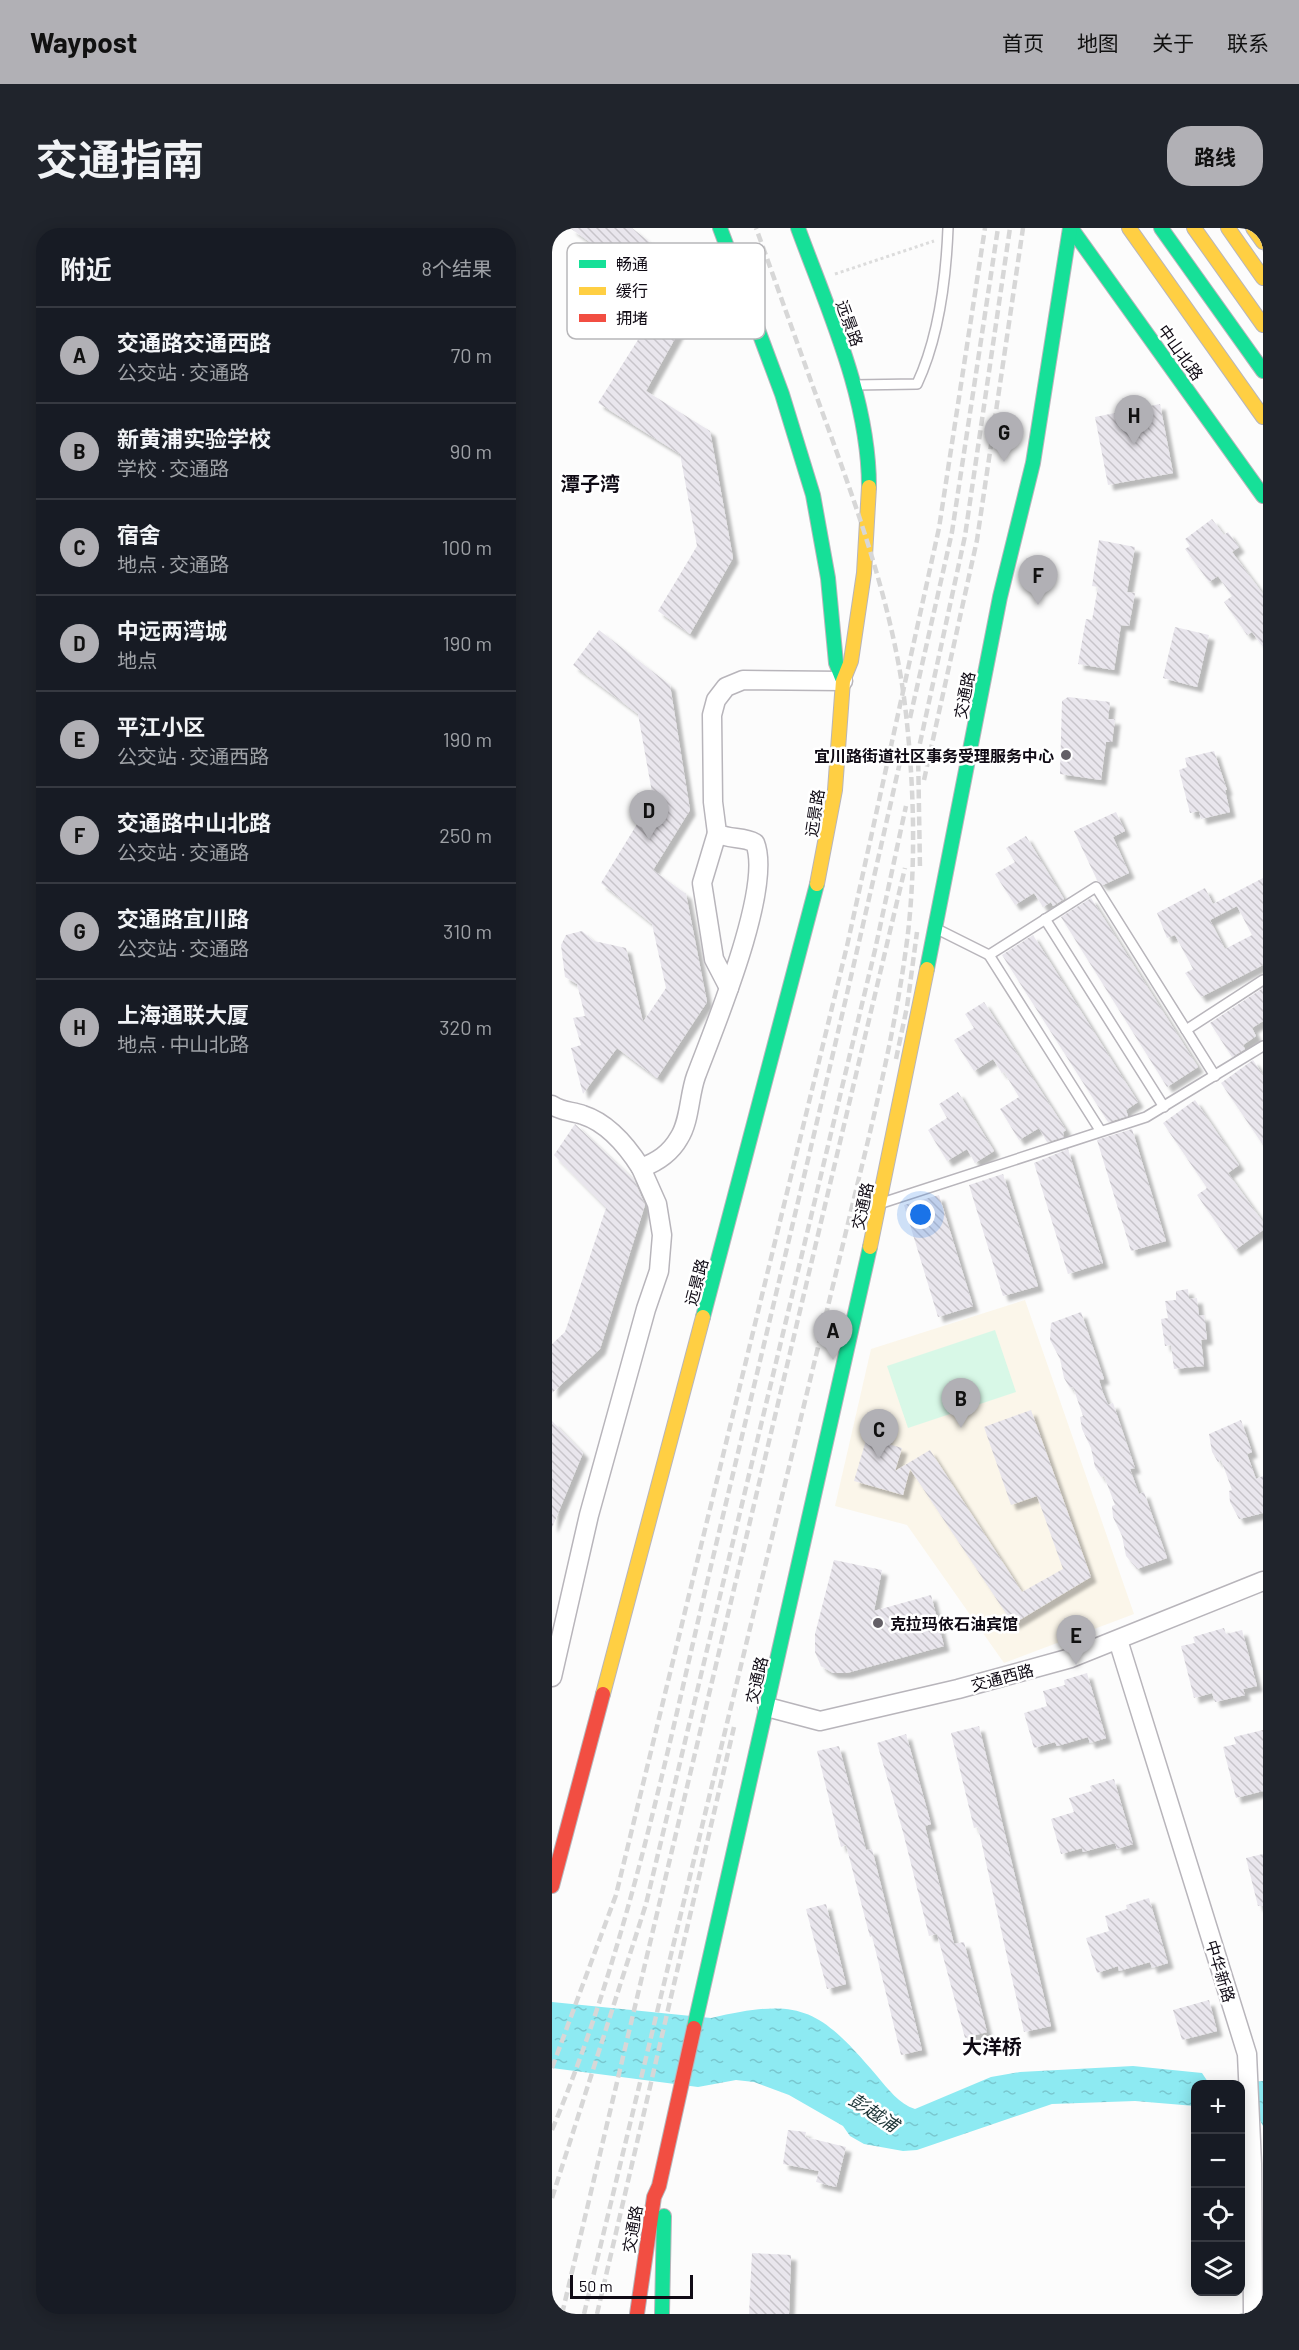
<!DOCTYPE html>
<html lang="zh">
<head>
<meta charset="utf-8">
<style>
  :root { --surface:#171b24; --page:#20242c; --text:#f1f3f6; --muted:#9ea1a6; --line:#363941; --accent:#b1b0b5 }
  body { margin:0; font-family:Barlow,"Noto Sans SC",sans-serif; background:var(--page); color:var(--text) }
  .controls { position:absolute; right:18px; bottom:18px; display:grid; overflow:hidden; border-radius:12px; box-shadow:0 3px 15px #0003 }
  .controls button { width:54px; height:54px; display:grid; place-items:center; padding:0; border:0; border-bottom:2px solid var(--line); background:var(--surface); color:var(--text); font:30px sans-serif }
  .scale { position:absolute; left:18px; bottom:15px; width:123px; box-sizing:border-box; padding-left:6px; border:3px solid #100b15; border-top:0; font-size:16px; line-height:21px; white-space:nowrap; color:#100b15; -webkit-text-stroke:4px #fff; paint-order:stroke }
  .you { position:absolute; left:369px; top:987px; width:21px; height:21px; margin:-15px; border:4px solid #fff; border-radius:50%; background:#1a73e8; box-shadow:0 0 0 9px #1a73e833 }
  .badge { display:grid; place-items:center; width:39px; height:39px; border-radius:50%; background:var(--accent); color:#111; font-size:20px; font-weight:700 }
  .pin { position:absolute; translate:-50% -50px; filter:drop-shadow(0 2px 3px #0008) }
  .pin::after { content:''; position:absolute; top:32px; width:21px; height:18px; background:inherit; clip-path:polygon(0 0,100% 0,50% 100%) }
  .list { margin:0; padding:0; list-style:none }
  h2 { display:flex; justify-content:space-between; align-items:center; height:78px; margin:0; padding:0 24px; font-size:26px }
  h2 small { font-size:20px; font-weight:400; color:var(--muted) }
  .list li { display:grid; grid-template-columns:39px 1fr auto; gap:18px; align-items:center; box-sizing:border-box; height:96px; padding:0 24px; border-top:2px solid var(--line) }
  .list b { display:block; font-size:22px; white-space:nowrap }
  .list p { margin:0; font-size:20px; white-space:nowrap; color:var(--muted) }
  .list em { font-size:20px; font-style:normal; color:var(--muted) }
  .icon { flex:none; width:33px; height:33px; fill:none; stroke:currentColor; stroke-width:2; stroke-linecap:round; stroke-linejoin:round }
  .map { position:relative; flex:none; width:711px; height:2086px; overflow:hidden; border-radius:24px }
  header { display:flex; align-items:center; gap:36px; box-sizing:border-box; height:84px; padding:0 30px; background:var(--accent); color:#111 }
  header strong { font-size:28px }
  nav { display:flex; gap:33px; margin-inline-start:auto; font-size:21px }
  .intro { display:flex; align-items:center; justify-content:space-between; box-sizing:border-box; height:144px; padding:0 36px }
  h1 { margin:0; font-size:42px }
  .button { padding:15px 27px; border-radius:24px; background:var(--accent); color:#111; font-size:21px; font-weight:700 }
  main { display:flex; gap:36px; padding:0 36px }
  aside { flex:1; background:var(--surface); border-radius:24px; box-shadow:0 3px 15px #0003 }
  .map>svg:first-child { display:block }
</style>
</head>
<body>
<header>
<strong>Waypost</strong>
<nav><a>首页</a><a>地图</a><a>关于</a><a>联系</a></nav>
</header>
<div class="intro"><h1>交通指南</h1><a class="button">路线</a></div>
<main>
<aside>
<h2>附近<small>8个结果</small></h2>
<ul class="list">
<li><span class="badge">A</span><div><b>交通路交通西路</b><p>公交站 · 交通路</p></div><em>70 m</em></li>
<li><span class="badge">B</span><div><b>新黄浦实验学校</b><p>学校 · 交通路</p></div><em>90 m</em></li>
<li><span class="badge">C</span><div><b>宿舍</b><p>地点 · 交通路</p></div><em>100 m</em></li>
<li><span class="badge">D</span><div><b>中远两湾城</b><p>地点</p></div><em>190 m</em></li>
<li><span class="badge">E</span><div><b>平江小区</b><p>公交站 · 交通西路</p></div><em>190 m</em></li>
<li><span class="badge">F</span><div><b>交通路中山北路</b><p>公交站 · 交通路</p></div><em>250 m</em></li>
<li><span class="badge">G</span><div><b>交通路宜川路</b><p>公交站 · 交通路</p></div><em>310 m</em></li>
<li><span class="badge">H</span><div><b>上海通联大厦</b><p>地点 · 中山北路</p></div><em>320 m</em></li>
</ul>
</aside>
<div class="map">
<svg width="711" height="2086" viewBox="0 0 711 2086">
  <defs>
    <pattern id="water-ripples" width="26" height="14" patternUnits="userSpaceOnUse" patternTransform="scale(1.5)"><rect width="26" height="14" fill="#8deaf2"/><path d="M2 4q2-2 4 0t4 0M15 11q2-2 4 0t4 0" fill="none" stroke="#79c7cf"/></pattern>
    <pattern id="building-back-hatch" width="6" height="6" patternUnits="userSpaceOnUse" patternTransform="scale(1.5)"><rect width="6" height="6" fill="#e9e6ed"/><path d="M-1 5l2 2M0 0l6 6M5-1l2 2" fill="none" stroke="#c7c4ca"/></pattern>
    <filter id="shadow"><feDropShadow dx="5.5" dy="5.5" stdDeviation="1.5" flood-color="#0004"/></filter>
  </defs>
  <rect width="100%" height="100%" fill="#fcfcfc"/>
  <polygon fill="#fbf6ea" points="473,1072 582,1386 452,1435 355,1297 283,1278 319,1121"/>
  <polygon fill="#d8f8e7" points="443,1102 464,1164 356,1200 335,1138"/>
  <g fill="url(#water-ripples)">
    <path d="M0 1774 159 1790C249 1769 267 1780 325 1848 336 1861 347 1876 363 1881L439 1849 468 1844 581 1838 650 1845 656 1854 669 1856H644L643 1878 583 1873 500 1876 365 1922 351 1923 312 1916 298 1908 291 1898 237 1867 202 1854 184 1852 146 1859 0 1840Z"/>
    <polygon points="711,1853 711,1898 705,1887 689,1885 688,1856 675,1856"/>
  </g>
  <g fill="url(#building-back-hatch)" fill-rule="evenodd" filter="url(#shadow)">
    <polygon points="18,0 80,0 105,20 126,105 94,163 158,203 181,330 138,406 106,383 145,318 128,226 46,175 89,107 73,39"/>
    <polygon points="608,176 621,245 556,257 543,189"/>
    <polygon points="660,291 672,307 676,304 687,319 680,324 711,366 711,419 700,404 695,407 672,374 680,368 666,348 657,354 633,321 638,318 633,311"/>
    <polygon points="547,312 583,319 575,364 583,365 577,398 569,397 562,442 526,436 534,391 540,392 546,359 540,358"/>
    <polygon points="623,399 657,407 645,459 611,450"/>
    <polygon points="47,402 118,457 138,582 101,642 134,666 155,774 105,850 65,820 31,866 19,820 29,817 21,790 33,788 25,756 13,749 9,717 14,707 30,703 42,713 74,720 91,794 114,760 100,696 49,655 101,570 86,486 21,437"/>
    <polygon points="516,469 558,474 556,491 563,491 560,514 554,514 549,552 508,546 510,473"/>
    <polygon points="662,523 675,562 673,562 678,584 649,591 647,583 638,585 627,542 635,539 633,530"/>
    <polygon points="564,584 573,603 561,609 577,645 551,657 545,652 522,603"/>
    <polygon points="474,608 512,671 501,678 499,674 491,679 482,665 463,677 443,646 463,634 454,620"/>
    <path d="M711 650V737L649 769 633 745 641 741 623 707 615 710 605 685 653 660 661 676ZM685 678 700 707 673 721 658 692Z"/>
    <polygon points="539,670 646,839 615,859 509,689"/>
    <polygon points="481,707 586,874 574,882 576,888 556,894 450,727"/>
    <polygon points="711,760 711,793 700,800 704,808 691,817 693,821 680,829 658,795"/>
    <polygon points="432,774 514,902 511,904 512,909 495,914 487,900 467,912 448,881 467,869 452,844 450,845 441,831 422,843 402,812 422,800 413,786"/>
    <polygon points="701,832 711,847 711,917 669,855"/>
    <polygon points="406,864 442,923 423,935 415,921 395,933 376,902 395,890 387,876"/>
    <polygon points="643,872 687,937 676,945 711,994 711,1002 683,1022 645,967 655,960 611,895"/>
    <polygon points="23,896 82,952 93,977 48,1121 0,1165 0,1116 13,1104 54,980 2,927"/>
    <polygon points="580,901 614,1013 579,1023 545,912"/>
    <polygon points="516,921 551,1035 516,1046 482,935"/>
    <polygon points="451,946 486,1058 451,1068 417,957"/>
    <polygon points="387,967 421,1078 386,1089 352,977"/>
    <polygon points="636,1061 637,1071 645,1070 647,1088 652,1087 655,1111 649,1112 652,1138 622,1141 619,1117 613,1118 609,1091 616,1090 613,1073 624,1072 624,1063"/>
    <polygon points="529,1084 552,1151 547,1152 551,1165 556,1177 561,1175 583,1240 578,1241 587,1266 592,1264 615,1330 585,1341 574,1328 570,1308 561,1289 560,1278 563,1277 552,1248 549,1249 543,1239 539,1220 530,1201 528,1189 531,1188 521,1159 518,1160 512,1150 508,1131 498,1112 499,1095"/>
    <polygon points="479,1182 539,1349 461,1396 358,1241 351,1267 302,1253 317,1202 335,1207 333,1215 350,1220 343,1243 378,1222 470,1364 511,1341 485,1268 459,1277 432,1199"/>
    <polygon points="689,1192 700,1224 695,1226 704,1251 711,1248 711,1285 687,1291 678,1274 677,1263 680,1262 675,1248 669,1232 666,1234 660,1224 657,1206"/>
    <polygon points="0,1193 31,1225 0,1300"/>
    <polygon points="282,1332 330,1342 322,1383 379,1367 392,1418 295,1445 281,1445 269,1438 263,1424 263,1406"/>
    <polygon points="672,1400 674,1406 690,1402 705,1458 691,1461 693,1467 663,1474 660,1465 642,1470 629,1418 643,1415 641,1409"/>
    <polygon points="535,1445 554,1510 538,1515 536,1509 505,1518 503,1514 482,1520 472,1485 495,1478 491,1463 513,1457 512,1452"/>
    <polygon points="427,1498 499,1798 472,1804 426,1599 422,1600 399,1505"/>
    <polygon points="711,1502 711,1563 684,1570 671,1519 684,1516 682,1509"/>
    <polygon points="354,1506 379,1596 373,1598 402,1716 412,1714 435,1804 413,1810 385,1706 377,1708 351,1604 325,1515"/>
    <polygon points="287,1518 314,1622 320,1621 370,1822 349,1827 320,1708 318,1709 294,1617 289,1619 265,1523"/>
    <polygon points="562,1551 581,1616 565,1621 563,1615 531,1624 530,1620 509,1626 499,1591 522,1584 517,1570 540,1563 538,1558"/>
    <polygon points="711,1626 711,1678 706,1678 694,1630"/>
    <polygon points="597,1670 616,1735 600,1740 598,1734 567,1743 566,1738 545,1745 534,1710 557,1703 553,1688 575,1681 574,1677"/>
    <polygon points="274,1676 294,1756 275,1761 254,1681"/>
    <polygon points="657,1772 665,1803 630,1812 621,1782"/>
    <polygon points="236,1902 254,1904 253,1909 294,1919 284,1959 264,1954 267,1943 231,1936"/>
    <polygon points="200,2025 239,2027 237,2086 197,2086"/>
  </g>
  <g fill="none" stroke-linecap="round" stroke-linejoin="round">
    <g stroke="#b8b5bb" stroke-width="12">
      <g id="lane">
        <path d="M302 157 365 156C387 109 394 52 396 0"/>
        <polyline points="493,691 612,879"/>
        <polyline points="385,701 437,727 544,659 663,848"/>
        <polyline points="437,727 548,902"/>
        <polyline points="634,802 711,752"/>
        <polyline points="333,974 594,889 711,818"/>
      </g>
    </g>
    <g stroke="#b8b5bb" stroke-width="21">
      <g id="street">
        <polyline points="165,605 150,655 162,731 177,760"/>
        <path d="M0 877C10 884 20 883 31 887 56 895 75 918 89 940"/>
        <polyline points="566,1412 695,1826 700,1936 701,2086"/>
        <path d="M0 1449 37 1287 94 1081 107 1043 110 1007 105 976 89 940C105 934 118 926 127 910 138 893 137 867 144 848 162 800 221 660 203 615 191 608 177 612 165 605L161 574 160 487 164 472 174 459 191 452 291 453"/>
        <polyline points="215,1479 268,1493 406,1461 519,1430 711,1353"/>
      </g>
    </g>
    <g stroke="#b8b5bb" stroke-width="16">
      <g id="fast">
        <polyline points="168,0 230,166 261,267 276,350 284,435 290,450"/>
        <path d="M246 0C276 82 317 170 317 259"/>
        <polyline points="519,0 711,268"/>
        <polyline points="609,0 711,143"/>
        <polyline points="375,741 448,369 481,235 518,0"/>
        <polyline points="151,1089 265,656"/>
        <polyline points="142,1800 318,1019"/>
        <polyline points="110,2086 112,1988"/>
      </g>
    </g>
    <g stroke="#b8b5bb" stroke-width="16">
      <g id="slow">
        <polyline points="577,0 711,189"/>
        <polyline points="642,0 711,97"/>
        <polyline points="676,0 711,50"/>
        <polyline points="701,0 711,14"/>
        <polyline points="265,656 283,562 291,453 299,433 312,345 317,259"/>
        <polyline points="318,1019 375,741"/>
        <polyline points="51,1466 151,1089"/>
      </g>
    </g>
    <g stroke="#b8b5bb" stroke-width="16">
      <g id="jam">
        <polyline points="0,1658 51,1466"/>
        <polyline points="85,2086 102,1969 107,1958 142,1800"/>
      </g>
    </g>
    <polyline stroke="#dcdcdc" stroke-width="3" stroke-dasharray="3 3" stroke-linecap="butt" points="283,46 382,13"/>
    <use href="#lane" stroke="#fff" stroke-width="9"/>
    <use href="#street" stroke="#fff" stroke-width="18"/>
    <use href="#fast" stroke="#16e098" stroke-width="14"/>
    <use href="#slow" stroke="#ffcf43" stroke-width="14"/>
    <use href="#jam" stroke="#f24e42" stroke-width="14"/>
    <g stroke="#d7d7d7" stroke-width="4.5" stroke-dasharray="9 4.5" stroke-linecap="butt">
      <polyline points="358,490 400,304 446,0"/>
      <polyline points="366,521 368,641"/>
      <polyline points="365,529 413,308 458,0"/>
      <polyline points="372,552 425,312 471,0"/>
      <polyline points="344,831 355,779 365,704"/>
      <polyline points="0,1840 64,1667 295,718 387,300 433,0"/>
      <path d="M0 1902C78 1716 116 1517 163 1321 227 1053 292 785 352 516"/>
      <polyline points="0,1970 94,1676 323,722 354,578"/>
      <polyline points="10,2086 353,640"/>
      <path d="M32 2086 314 921C331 850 347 778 356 705 364 634 362 558 354 486 343 387 309 291 275 197 251 132 228 66 204 0"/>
      <polyline points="45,2086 182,1499"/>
    </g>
  </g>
  <g fill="#635f66" stroke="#fff" stroke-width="2">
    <circle cx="514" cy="527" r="6"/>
    <circle cx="326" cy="1395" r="6"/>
  </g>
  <g text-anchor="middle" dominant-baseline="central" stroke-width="5" stroke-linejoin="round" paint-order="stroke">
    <g font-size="16" fill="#100b15" stroke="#fff">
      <text transform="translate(298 95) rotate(70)">远景路</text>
      <text transform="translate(629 124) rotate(54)">中山北路</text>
      <text transform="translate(412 467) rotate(-79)">交通路</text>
      <text transform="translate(262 585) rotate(-81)">远景路</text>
      <text transform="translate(310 978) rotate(-78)">交通路</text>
      <text transform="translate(144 1054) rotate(-75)">远景路</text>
      <text transform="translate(450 1449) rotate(-15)">交通西路</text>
      <text transform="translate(204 1452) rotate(-77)">交通路</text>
      <text transform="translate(669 1743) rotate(73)">中华新路</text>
      <text transform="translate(80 2001) rotate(-80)">交通路</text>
    </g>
    <g font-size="16" font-weight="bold" fill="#100b15" stroke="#fff" text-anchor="end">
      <text x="502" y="527">宜川路街道社区事务受理服务中心</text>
      <text x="338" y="1395" text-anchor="start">克拉玛依石油宾馆</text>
    </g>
    <g font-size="18" font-style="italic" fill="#1a3133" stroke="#fff">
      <text transform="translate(322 1884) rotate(33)">彭越浦</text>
    </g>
    <g font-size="20" font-weight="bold" fill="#100b15" stroke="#fff">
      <text x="38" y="255">潭子湾</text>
      <text x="440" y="1818">大洋桥</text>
    </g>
  </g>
  <rect x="15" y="15" width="198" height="96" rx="9" fill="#fff" stroke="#b7b6b9" stroke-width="1.5"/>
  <rect x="27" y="32" width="27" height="8" fill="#16e098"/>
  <rect x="27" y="59" width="27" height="8" fill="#ffcf43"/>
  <rect x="27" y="86" width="27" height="8" fill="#f24e42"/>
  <g font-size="16" fill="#100b15">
    <text x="64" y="42">畅通</text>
    <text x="64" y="69">缓行</text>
    <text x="64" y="96">拥堵</text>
  </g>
</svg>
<div class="controls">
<button>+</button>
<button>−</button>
<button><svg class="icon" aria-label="locate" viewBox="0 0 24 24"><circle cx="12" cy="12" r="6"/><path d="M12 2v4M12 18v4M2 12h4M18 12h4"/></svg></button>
<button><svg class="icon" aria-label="layers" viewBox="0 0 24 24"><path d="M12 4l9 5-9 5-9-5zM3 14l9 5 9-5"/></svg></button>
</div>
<div class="scale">50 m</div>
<div class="you"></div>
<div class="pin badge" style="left:281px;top:1132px">A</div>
<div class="pin badge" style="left:409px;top:1200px">B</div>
<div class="pin badge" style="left:327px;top:1231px">C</div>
<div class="pin badge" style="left:97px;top:612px">D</div>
<div class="pin badge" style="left:524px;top:1437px">E</div>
<div class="pin badge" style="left:486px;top:377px">F</div>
<div class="pin badge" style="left:452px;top:234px">G</div>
<div class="pin badge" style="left:582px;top:217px">H</div>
</div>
</main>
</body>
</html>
